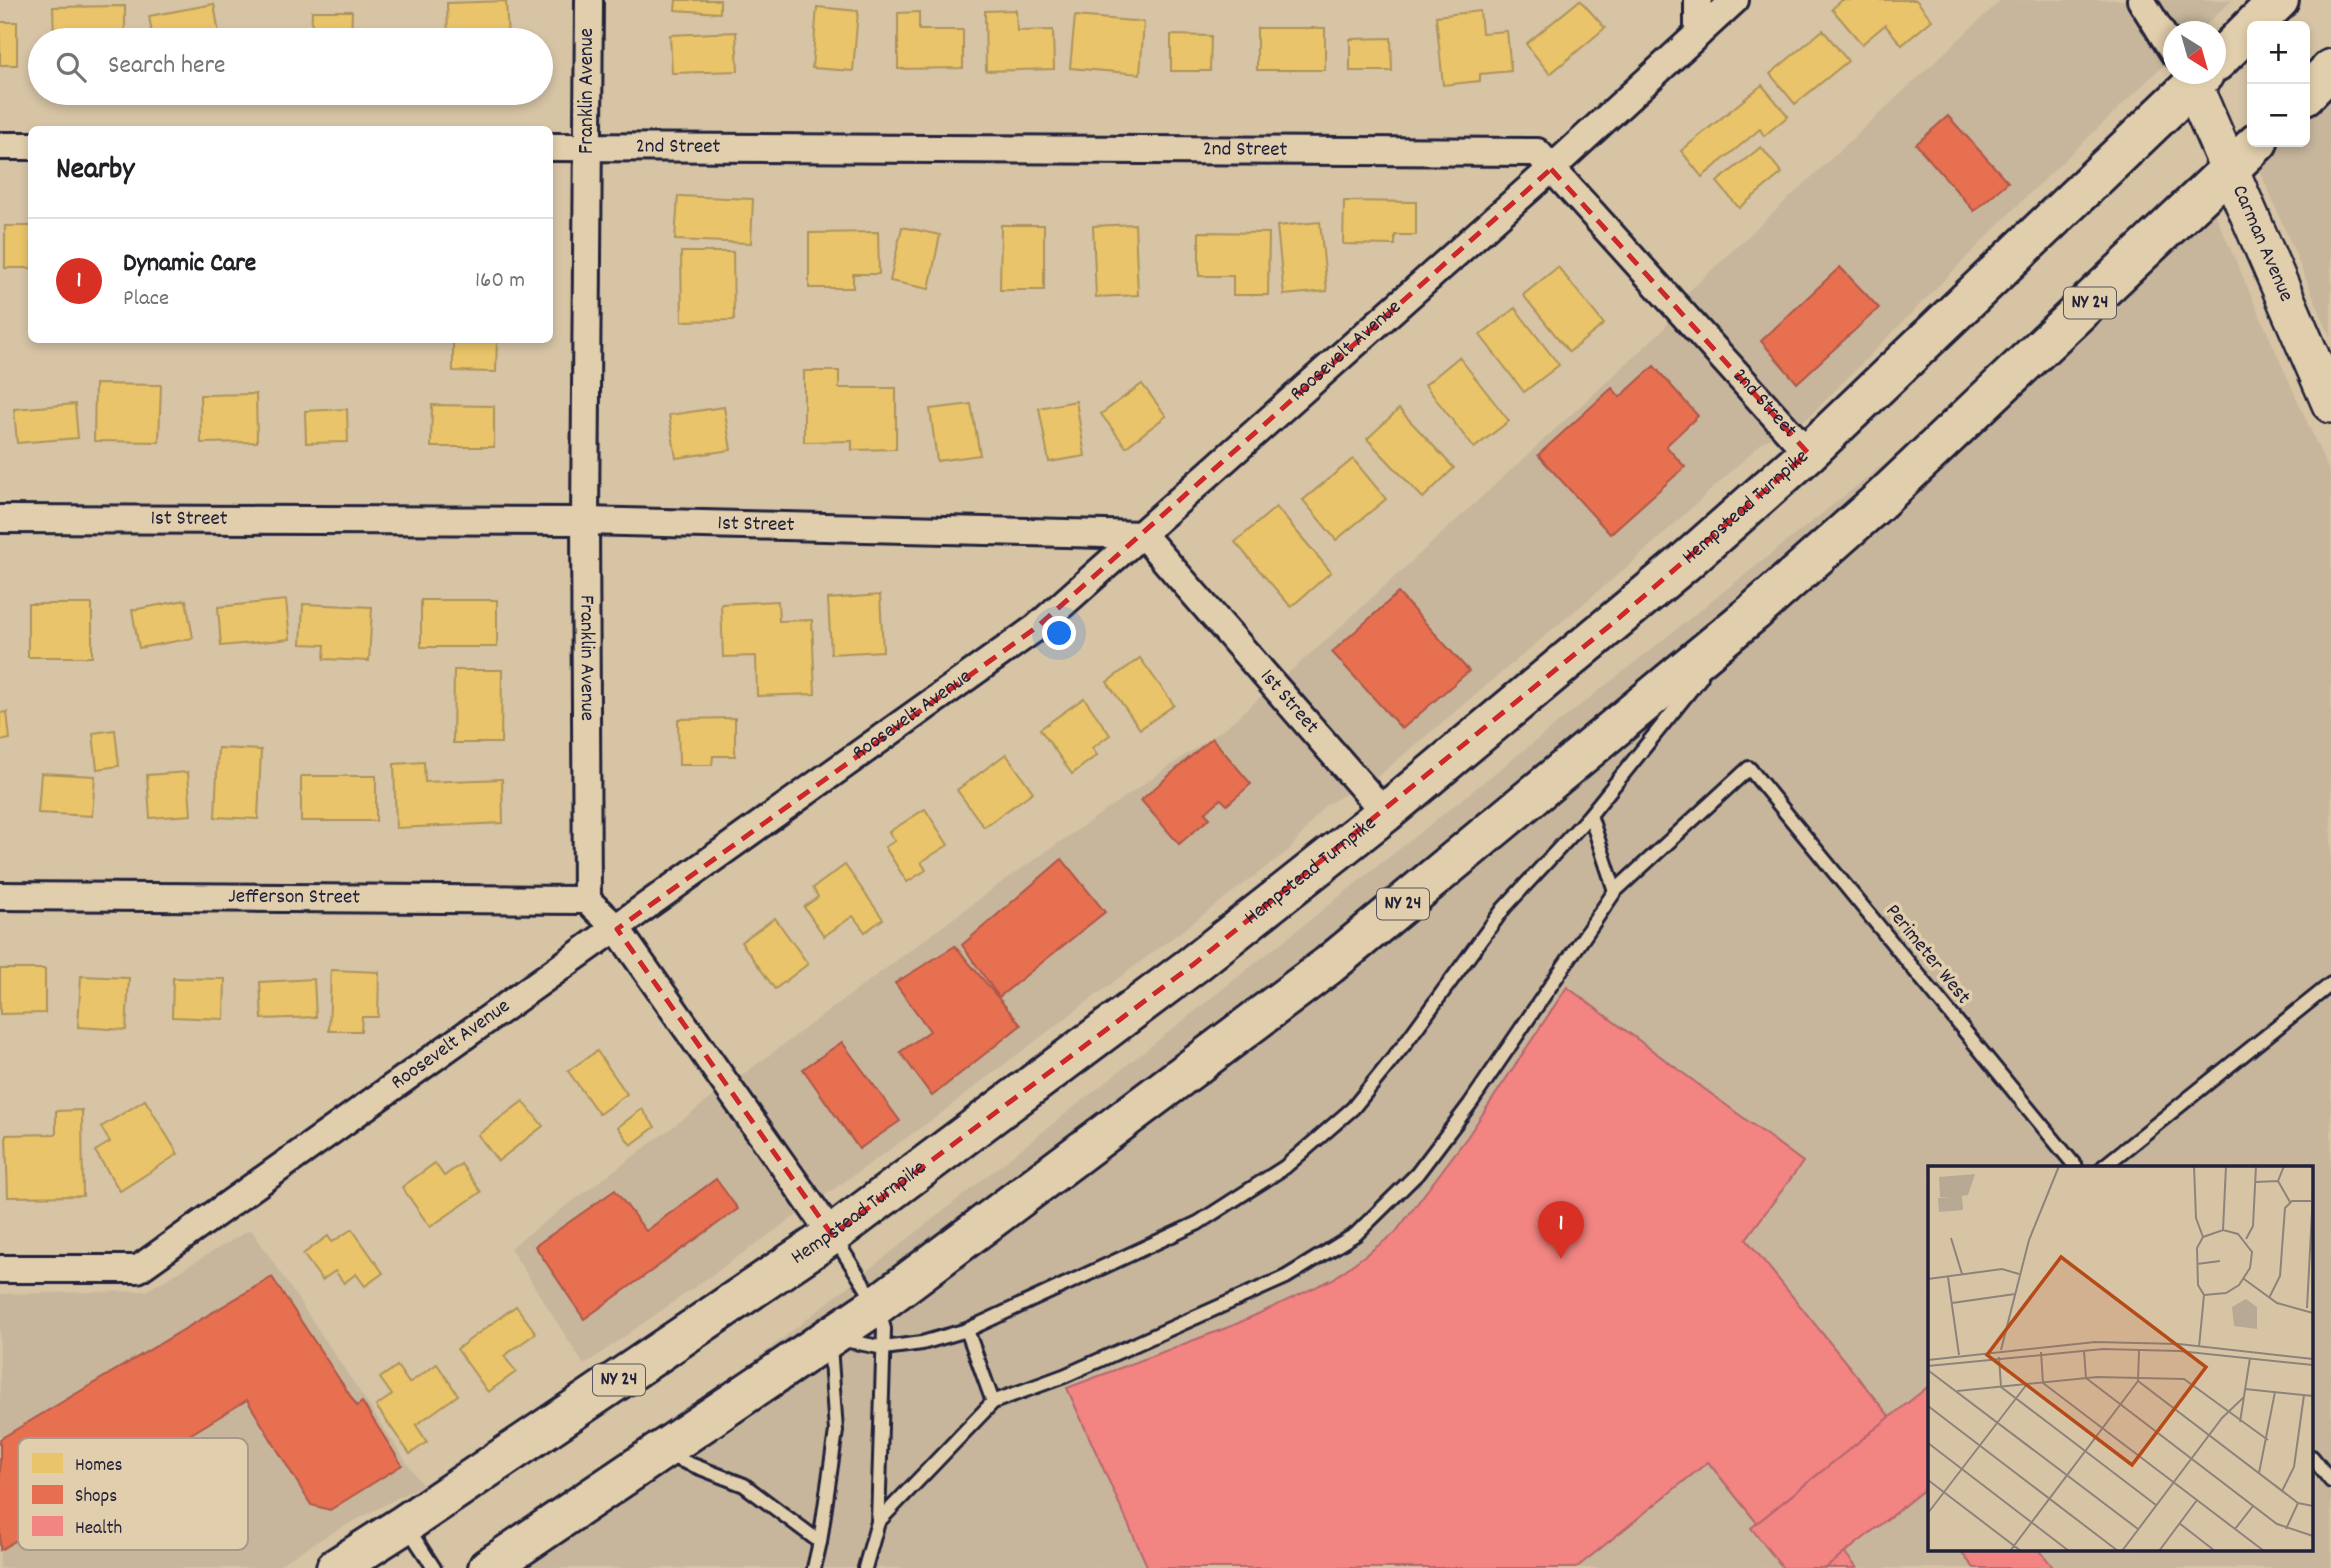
<!DOCTYPE html>
<html lang="en">
<head>
<meta charset="utf-8">
<style>
  :root { --surface:#fff; --page:#f2f2f2; --text:#202124; --muted:#757577; --line:#e0e0e0; --accent:#d93025 }
  body { margin:0; font-family:Dekko,sans-serif; background:var(--page); color:var(--text) }
  .controls { position:absolute; right:21px; top:21px; display:grid; overflow:hidden; border-radius:10px; box-shadow:0 4px 10px #0003 }
  .controls button { width:63px; height:63px; display:grid; place-items:center; padding:0; border:0; border-bottom:2px solid var(--line); background:var(--surface); color:var(--text); font:35px sans-serif }
  .compass { position:absolute; left:2163px; top:21px; width:63px; height:63px; border-radius:50%; background:var(--surface); box-shadow:0 4px 10px #0003; rotate:143deg }
  .you { position:absolute; left:1060px; top:634px; width:24px; height:24px; margin:-18px; border:5px solid #fff; border-radius:50%; background:#1a73e8; box-shadow:0 0 0 10px #1a73e833 }
  .badge { display:grid; place-items:center; width:46px; height:46px; border-radius:50%; background:var(--accent); color:#fff; font-size:23px; font-weight:700 }
  .pin { position:absolute; translate:-50% -58px; filter:drop-shadow(0 2px 4px #0008) }
  .pin::after { content:''; position:absolute; top:37px; width:24px; height:21px; background:inherit; clip-path:polygon(0 0,100% 0,50% 100%) }
  .list { margin:0; padding:0; list-style:none }
  h2 { display:flex; justify-content:space-between; align-items:center; height:91px; margin:0; padding:0 28px; font-size:30px }
  h2 small { font-size:23px; font-weight:400; color:var(--muted) }
  .list li { display:grid; grid-template-columns:46px 1fr auto; gap:21px; align-items:center; box-sizing:border-box; height:126px; padding:0 28px; border-top:2px solid var(--line) }
  .list b { display:block; font-size:26px; white-space:nowrap }
  .list p { margin:0; font-size:23px; white-space:nowrap; color:var(--muted) }
  .list em { font-size:23px; font-style:normal; color:var(--muted) }
  .icon { flex:none; width:38px; height:38px; fill:none; stroke:currentColor; stroke-width:2; stroke-linecap:round; stroke-linejoin:round }
  .map { position:relative; flex:none; width:2331px; height:1568px; overflow:hidden }
  .search { position:absolute; background:var(--surface); box-shadow:0 4px 10px #0003; left:28px; top:28px; width:525px; height:77px; display:flex; align-items:center; gap:18px; box-sizing:border-box; padding:0 24px; border-radius:38px; color:var(--muted); font-size:26px }
  .panel { position:absolute; background:var(--surface); box-shadow:0 4px 10px #0003; left:28px; top:126px; width:525px; height:217px; border-radius:10px }
  .map>svg:first-child { display:block }
</style>
</head>
<body>
<div class="map">
<svg width="2331" height="1568" viewBox="0 0 2331 1568">
  <rect width="100%" height="100%" fill="#d6c4a5"/>
  <filter id="ink" filterUnits="userSpaceOnUse"><feTurbulence type="fractalNoise" baseFrequency=".0143" numOctaves="2"/><feDisplacementMap in="SourceGraphic" scale="14" xChannelSelector="R" yChannelSelector="G"/><feConvolveMatrix kernelMatrix="1 2 1 2 8 2 1 2 1" color-interpolation-filters="sRGB"/></filter>
  <g filter="url(#ink)">
    <g fill="#c7b69c" fill-rule="evenodd">
      <polygon points="2001,0 2232,0 2199,31 2174,32 2173,56 2024,199 1808,418 1763,442 1634,561 1375,779 1325,805 1289,850 977,1085 943,1112 584,1365 510,1248 998,885 1226,727 1324,642 1663,330 1684,296"/>
      <polygon points="2331,82 2331,338 2255,159 2272,142 2305,142 2305,108"/>
      <path d="M2211 205 2331 476V1568H493ZM1930 1167H2312V1549H1930Z"/>
      <polygon points="251,1229 422,1485 328,1535 274,1568 0,1568 0,1294 146,1291"/>
    </g>
    <g fill="#e9c46a" stroke="#ad935c" stroke-width="2">
      <polygon points="676,0 720,0 720,13 675,10"/>
      <polygon points="1580,0 1605,28 1550,74 1526,44"/>
      <polygon points="1842,0 1916,0 1932,20 1902,45 1885,25 1862,44 1832,9"/>
      <polygon points="506,1 508,40 448,40 447,3"/>
      <polygon points="214,4 220,40 153,40 149,16"/>
      <polygon points="125,6 125,40 54,40 53,7"/>
      <polygon points="817,7 858,11 853,71 812,68"/>
      <polygon points="1016,10 1017,31 1053,30 1054,69 986,71 985,11"/>
      <polygon points="312,11 352,11 351,40 311,40"/>
      <polygon points="1480,11 1482,33 1507,31 1511,71 1480,74 1480,81 1443,85 1436,16"/>
      <polygon points="919,12 919,30 963,30 963,68 898,69 898,13"/>
      <polygon points="1075,16 1144,22 1140,74 1070,68"/>
      <rect x="0" y="22" width="17" height="43"/>
      <rect x="359" y="28" width="27" height="12"/>
      <rect x="1257" y="28" width="68" height="42"/>
      <polygon points="1823,30 1848,61 1795,104 1770,74"/>
      <polygon points="736,32 738,71 672,73 670,35"/>
      <polygon points="1171,35 1211,36 1210,71 1171,71"/>
      <polygon points="1391,38 1392,71 1350,71 1350,39"/>
      <polygon points="1762,85 1788,116 1764,136 1760,129 1702,177 1681,151"/>
      <polygon points="1761,147 1782,173 1739,208 1717,182"/>
      <polygon points="678,196 753,199 751,243 675,240"/>
      <polygon points="1344,201 1416,202 1416,235 1395,235 1395,245 1343,244"/>
      <polygon points="1320,222 1327,291 1284,295 1277,226"/>
      <polygon points="1135,224 1138,295 1096,297 1093,226"/>
      <polygon points="1001,225 1044,225 1044,290 1000,290"/>
      <rect x="5" y="226" width="27" height="42"/>
      <polygon points="902,227 940,235 929,289 890,281"/>
      <polygon points="878,232 879,274 853,274 853,288 809,288 809,233"/>
      <polygon points="1199,232 1269,233 1268,295 1233,295 1233,276 1199,276"/>
      <polygon points="681,252 733,252 734,320 682,321"/>
      <polygon points="1558,267 1604,324 1569,352 1523,295"/>
      <polygon points="1515,308 1559,365 1524,392 1480,335"/>
      <polygon points="453,340 497,340 496,372 453,371"/>
      <polygon points="1459,357 1509,421 1474,448 1425,385"/>
      <polygon points="804,371 839,371 839,388 896,388 896,449 852,450 852,441 804,442"/>
      <polygon points="95,384 161,385 159,442 94,441"/>
      <polygon points="1142,384 1166,416 1126,447 1101,414"/>
      <polygon points="256,394 257,442 201,443 200,395"/>
      <polygon points="1076,401 1085,456 1049,462 1039,408"/>
      <polygon points="75,404 78,438 17,443 14,409"/>
      <polygon points="971,404 980,455 937,461 930,409"/>
      <polygon points="432,405 494,406 494,447 431,447"/>
      <polygon points="724,407 731,450 676,458 669,415"/>
      <polygon points="347,409 348,442 306,443 305,411"/>
      <polygon points="1399,409 1454,468 1423,498 1367,439"/>
      <polygon points="1353,459 1386,499 1336,540 1303,500"/>
      <polygon points="1276,507 1331,572 1291,607 1235,542"/>
      <polygon points="880,595 883,651 831,654 828,599"/>
      <polygon points="186,600 193,638 139,648 132,610"/>
      <polygon points="286,600 290,639 221,646 218,607"/>
      <rect x="421" y="600" width="76" height="47"/>
      <polygon points="778,601 779,621 812,620 815,694 757,696 756,656 723,657 721,604"/>
      <rect x="28" y="604" width="64" height="53"/>
      <polygon points="303,604 372,607 369,661 324,659 325,645 301,644"/>
      <polygon points="1140,658 1174,705 1140,729 1107,682"/>
      <polygon points="454,670 502,670 501,743 453,743"/>
      <polygon points="1084,698 1110,735 1092,748 1097,755 1072,774 1040,729"/>
      <polygon points="7,712 10,739 0,741 0,713"/>
      <polygon points="735,718 735,756 713,756 712,765 679,765 678,719"/>
      <polygon points="115,730 119,766 97,769 93,733"/>
      <polygon points="218,748 261,750 258,819 215,817"/>
      <polygon points="1006,754 1033,792 984,827 957,790"/>
      <polygon points="424,762 425,782 502,779 503,823 396,828 394,764"/>
      <polygon points="188,772 191,815 150,818 147,775"/>
      <polygon points="41,773 95,776 92,816 38,813"/>
      <rect x="301" y="776" width="75" height="45"/>
      <polygon points="925,809 948,845 921,862 926,870 907,882 885,847 895,841 889,832"/>
      <polygon points="845,865 883,919 865,932 853,916 824,936 804,907 818,897 813,888"/>
      <polygon points="775,918 808,964 775,989 741,942"/>
      <polygon points="0,969 45,969 45,1013 0,1014"/>
      <polygon points="331,970 379,972 378,1017 362,1017 361,1031 329,1031"/>
      <polygon points="81,976 129,978 126,1030 78,1027"/>
      <polygon points="173,978 225,979 224,1019 172,1017"/>
      <polygon points="314,979 316,1017 262,1019 260,982"/>
      <polygon points="597,1051 627,1094 599,1114 568,1071"/>
      <polygon points="145,1100 178,1154 120,1191 95,1151 110,1142 101,1127"/>
      <polygon points="523,1101 543,1126 498,1161 478,1135"/>
      <polygon points="642,1109 655,1127 631,1145 618,1127"/>
      <polygon points="82,1110 83,1196 8,1197 6,1135 56,1134 56,1111"/>
      <polygon points="435,1163 444,1176 461,1164 481,1192 430,1227 402,1187"/>
      <polygon points="352,1229 383,1273 365,1286 356,1274 344,1283 335,1271 322,1280 303,1254 328,1236 332,1242"/>
      <polygon points="516,1306 536,1333 504,1356 516,1372 488,1392 457,1349"/>
      <polygon points="437,1364 458,1395 416,1425 427,1442 410,1454 376,1406 392,1395 380,1378 397,1366 409,1383"/>
    </g>
    <g fill="#e76f51" stroke="#ac584a" stroke-width="2">
      <polygon points="1948,116 2008,182 1974,211 1916,144"/>
      <polygon points="1840,267 1879,308 1797,383 1761,341"/>
      <polygon points="1654,366 1698,416 1666,446 1685,467 1610,534 1538,455 1612,388 1620,397"/>
      <polygon points="1398,593 1469,671 1402,729 1332,652"/>
      <polygon points="1212,738 1251,784 1227,805 1221,799 1205,813 1210,818 1179,844 1141,800"/>
      <polygon points="1062,859 1105,912 999,997 962,945"/>
      <polygon points="955,946 1021,1025 932,1096 900,1052 930,1031 895,983"/>
      <polygon points="842,1042 900,1121 859,1149 803,1069"/>
      <polygon points="716,1179 738,1209 584,1319 535,1246 615,1190 646,1231"/>
      <polygon points="272,1277 357,1406 362,1402 402,1465 330,1510 311,1505 247,1400 0,1550 0,1439"/>
    </g>
    <g fill="#f28482" stroke="#b4676d" stroke-width="2">
      <polygon points="1567,987 1803,1162 1746,1239 1890,1417 1757,1523 1708,1462 1576,1568 1148,1568 1067,1388 1234,1325 1333,1279 1395,1233 1468,1136"/>
      <polygon points="1930,1385 1930,1485 1826,1568 1783,1568 1751,1528"/>
      <polygon points="1958,1549 2039,1549 2052,1566 2049,1568 1974,1568"/>
      <polygon points="1845,1553 1857,1568 1826,1568"/>
    </g>
    <g fill="none" stroke-linecap="round" stroke-linejoin="round">
      <g stroke="#22223b" stroke-width="18">
        <g id="service">
          <polyline points="1590,815 1615,891"/>
          <polyline points="2103,1167 2331,984"/>
          <polyline points="834,1237 877,1305 884,1329 878,1522 865,1568"/>
          <polyline points="967,1330 993,1402"/>
          <polyline points="839,1339 884,1348 922,1343 967,1330 1198,1223 1285,1167 1353,1108 1404,1045 1504,908 1590,815 1701,677"/>
          <polyline points="667,1455 744,1485 820,1542"/>
          <polyline points="2312,1457 2331,1481"/>
          <polyline points="878,1522 993,1402 1064,1376 1286,1277 1356,1234 1417,1174 1470,1104 1615,891 1749,768 2076,1167"/>
          <polyline points="407,1527 434,1568"/>
          <polyline points="814,1568 820,1542 836,1431 830,1345"/>
        </g>
      </g>
      <g stroke="#22223b" stroke-width="32">
        <g id="minor">
          <path id="s1" d="M589 0 585 521 587 900 617 929 832 1235"/>
          <polyline points="2141,0 2174,53"/>
          <polyline points="1698,34 1698,0"/>
          <polyline points="0,146 32,146"/>
          <path id="s2" d="M550 147 1537 152 1808 453"/>
          <path id="s3" d="M0 519 585 521 1143 535 1385 813"/>
          <path id="s4" d="M0 896 587 900"/>
          <path id="s5" d="M0 1269H138L1037 627 1551 169 1735 0"/>
        </g>
      </g>
      <g stroke="#22223b" stroke-width="42">
        <g id="secondary">
          <path id="s6" d="M2193 85 2331 404"/>
        </g>
      </g>
      <g stroke="#22223b" stroke-width="44">
        <g id="primary">
          <polyline points="2216,62 2279,0"/>
          <polyline points="2305,95 2331,69"/>
          <path id="s7" d="M336 1568 405 1524 832 1235 1194 964 1385 813 1684 563 1808 453 2204 74"/>
          <polyline points="488,1568 877,1305 1329,965 1754,612 1876,504 2258,142"/>
        </g>
      </g>
      <use href="#service" stroke="#e1ceac" stroke-width="12"/>
      <use href="#minor" stroke="#e1ceac" stroke-width="26"/>
      <use href="#secondary" stroke="#e1ceac" stroke-width="37"/>
      <use href="#primary" stroke="#e1ceac" stroke-width="38"/>
    </g>
  </g>
  <path fill="none" stroke="#cd2829" stroke-width="5" stroke-dasharray="14 9" stroke-linejoin="round" d="M1551 169 1808 453 1613 623 1194 964 832 1235 617 929 1037 627Z"/>
  <g text-anchor="middle" dominant-baseline="central" stroke-width="7" stroke-linejoin="round" paint-order="stroke">
    <g fill="#e1ceac" stroke="#5b565d" stroke-width="2">
      <rect x="2064" y="287.5" width="52" height="31" rx="5"/>
      <rect x="1377" y="888.5" width="52" height="31" rx="5"/>
      <rect x="593" y="1364.5" width="52" height="31" rx="5"/>
    </g>
    <g font-size="19" font-weight="bold" fill="#22223b">
      <text x="2090" y="303">NY 24</text>
      <text x="1403" y="904">NY 24</text>
      <text x="619" y="1380">NY 24</text>
    </g>
    <g font-size="21" fill="#22223b" stroke="#e1ceac">
      <text transform="translate(588 91) rotate(-90)">Franklin Avenue</text>
      <text stroke="none"><textPath href="#s2" startOffset="128">2nd Street</textPath></text>
      <text stroke="none"><textPath href="#s2" startOffset="695">2nd Street</textPath></text>
      <text stroke="none"><textPath href="#s6" startOffset="173">Carman Avenue</textPath></text>
      <text stroke="none"><textPath href="#s5" startOffset="1657">Roosevelt Avenue</textPath></text>
      <text stroke="none"><textPath href="#s2" startOffset="1326">2nd Street</textPath></text>
      <text stroke="none"><textPath href="#s7" startOffset="1766">Hempstead Turnpike</textPath></text>
      <text stroke="none"><textPath href="#s3" startOffset="189">1st Street</textPath></text>
      <text stroke="none"><textPath href="#s3" startOffset="756">1st Street</textPath></text>
      <text stroke="none"><textPath href="#s1" startOffset="658">Franklin Avenue</textPath></text>
      <text stroke="none"><textPath href="#s3" startOffset="1365">1st Street</textPath></text>
      <text stroke="none"><textPath href="#s5" startOffset="1090">Roosevelt Avenue</textPath></text>
      <text stroke="none"><textPath href="#s7" startOffset="1199">Hempstead Turnpike</textPath></text>
      <text stroke="none"><textPath href="#s4" startOffset="294">Jefferson Street</textPath></text>
      <text transform="translate(1927 955) rotate(51)">Perimeter West</text>
      <text stroke="none"><textPath href="#s5" startOffset="523">Roosevelt Avenue</textPath></text>
      <text stroke="none"><textPath href="#s7" startOffset="632">Hempstead Turnpike</textPath></text>
    </g>
  </g>
  <g transform="translate(1928 1166)">
    <rect width="385" height="385" fill="#d6c4a5"/>
    <path d="M47 8 40 29 34 30 35 44 11 46 10 32 22 31H12L11 11ZM318 133 329 141V163L306 160 304 141Z" fill="#b8a994"/>
    <path fill="none" stroke="#8e837b" stroke-width="2" d="M266 0 268 52 275 71M350 15 362 36M327 16 350 15 356 0M295 64 298 0M275 71 295 64 310 68 324 86 322 102 311 119 298 127 276 129M23 72 34 108M318 73 325 60 328 0M269 98 292 95M20 111 31 189M0 113 74 103 91 108M316 113 349 137 385 147M341 132 352 110 357 42 364 35H383M24 137 87 128M379 142 385 27M271 181 276 129 270 119 269 82 275 71M73 184 101 74 131 0M156 185 158 212 349 358 385 370M113 186 115 217 336 385M71 191 73 221 228 339M0 194 167 176 251 178 385 193M0 200 175 183 251 185 385 199M1 205 210 363M210 215 370 337 385 340M317 223 385 230M29 225 169 211 256 213 340 274M0 240 190 385M312 256 322 192M0 277 141 385M331 307 347 226M0 314 93 385M354 325 366 301 376 229M0 347 99 218M251 357 287 385M307 363 325 340M358 363 370 337M82 385 210 215 211 185M194 385 294 252 316 231M231 385 269 334"/>
    <path fill="#b64b18" fill-opacity="0.15" stroke="#b64b18" stroke-width="3.5" d="M133 91 278 201 204 299 59 189Z"/>
    <rect width="385" height="385" fill="none" stroke="#22223b" stroke-width="3.5"/>
  </g>
  <rect x="18" y="1438" width="230" height="112" rx="10" fill="#e1ceac" stroke="#a89a8a" stroke-width="2"/>
  <rect x="32" y="1453" width="31" height="20" fill="#e9c46a"/>
  <rect x="32" y="1485" width="31" height="19" fill="#e76f51"/>
  <rect x="32" y="1516" width="31" height="20" fill="#f28482"/>
  <g font-size="19" fill="#22223b">
    <text x="75" y="1470">Homes</text>
    <text x="75" y="1501">Shops</text>
    <text x="75" y="1533">Health</text>
  </g>
</svg>
<div class="controls">
<button>+</button>
<button>−</button>
</div>
<svg class="compass" viewBox="-18 -18 36 36"><path d="M0-13l5 13h-10z" fill="#e53935"/><path d="M0 13l5-13h-10z" fill="#757577"/></svg>
<div class="you"></div>
<div class="pin badge" style="left:1561px;top:1259px">1</div>
<div class="search"><svg class="icon" aria-label="search" viewBox="0 0 24 24"><circle cx="10" cy="10" r="6"/><path d="M15 15l6 6"/></svg>Search here</div>
<section class="panel">
<h2>Nearby<small></small></h2>
<ul class="list">
<li><span class="badge">1</span><div><b>Dynamic Care</b><p>Place</p></div><em>160 m</em></li>
</ul>
</section>
</div>
</body>
</html>
